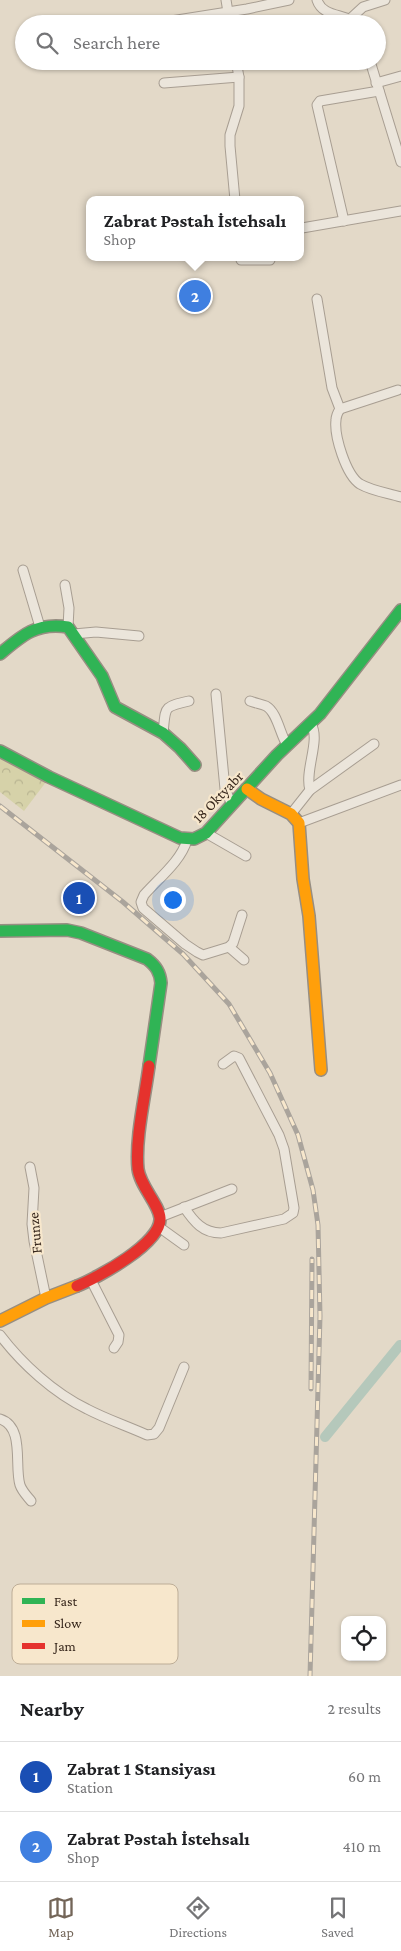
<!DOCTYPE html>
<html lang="en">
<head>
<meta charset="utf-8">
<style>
  :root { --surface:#fff; --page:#f2f2f2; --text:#202124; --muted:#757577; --line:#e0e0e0; --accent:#736558 }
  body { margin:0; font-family:"Crimson Pro",serif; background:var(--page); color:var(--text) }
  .controls { position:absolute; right:15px; bottom:15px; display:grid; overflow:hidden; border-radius:10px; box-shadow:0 1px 4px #0004 }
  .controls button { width:45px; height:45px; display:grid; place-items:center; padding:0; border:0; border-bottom:1px solid var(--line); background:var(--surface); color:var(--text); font:25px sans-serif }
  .you { position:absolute; left:172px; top:899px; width:18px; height:18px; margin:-12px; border:4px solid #fff; border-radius:50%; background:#1a73e8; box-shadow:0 0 0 8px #1a73e833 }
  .badge { display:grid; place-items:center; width:32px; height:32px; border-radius:50%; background:var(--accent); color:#fff; font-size:16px; font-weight:700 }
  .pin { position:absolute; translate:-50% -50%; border:2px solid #fff; box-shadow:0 1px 5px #0006 }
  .popup { position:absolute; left:86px; top:196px; width:218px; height:65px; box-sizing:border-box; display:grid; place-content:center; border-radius:10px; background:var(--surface); filter:drop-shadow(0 1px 4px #0005); font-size:16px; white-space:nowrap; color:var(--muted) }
  .popup b { font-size:19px; color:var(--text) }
  .popup::after { content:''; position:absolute; left:50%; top:100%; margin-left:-10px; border:10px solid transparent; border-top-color:var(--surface) }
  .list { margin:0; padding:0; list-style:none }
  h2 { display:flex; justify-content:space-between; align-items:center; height:65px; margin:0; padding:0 20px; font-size:21px }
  h2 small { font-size:16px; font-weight:400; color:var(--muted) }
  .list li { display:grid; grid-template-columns:32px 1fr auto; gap:15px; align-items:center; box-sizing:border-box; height:70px; padding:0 20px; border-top:1px solid var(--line) }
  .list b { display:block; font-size:19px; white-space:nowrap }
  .list p { margin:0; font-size:16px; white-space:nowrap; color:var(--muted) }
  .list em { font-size:16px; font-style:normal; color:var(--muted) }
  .icon { flex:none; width:28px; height:28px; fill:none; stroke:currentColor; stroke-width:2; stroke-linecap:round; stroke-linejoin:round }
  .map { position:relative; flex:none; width:401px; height:1676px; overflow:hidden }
  .search { position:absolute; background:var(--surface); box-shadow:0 1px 4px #0004; left:15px; right:15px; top:15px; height:55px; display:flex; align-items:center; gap:12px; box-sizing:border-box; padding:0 18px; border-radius:28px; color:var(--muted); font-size:19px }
  .sheet { height:205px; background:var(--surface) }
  nav { display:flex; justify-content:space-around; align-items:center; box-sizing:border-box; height:70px; border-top:1px solid var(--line); background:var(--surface); font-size:14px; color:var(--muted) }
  nav a { display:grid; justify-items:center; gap:2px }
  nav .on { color:var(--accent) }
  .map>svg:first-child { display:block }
</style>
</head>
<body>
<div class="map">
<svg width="401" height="1676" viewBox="0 0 401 1676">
  <defs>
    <pattern id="forest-crowns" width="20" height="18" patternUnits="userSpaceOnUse" patternTransform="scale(1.25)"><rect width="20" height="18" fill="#d6d2a9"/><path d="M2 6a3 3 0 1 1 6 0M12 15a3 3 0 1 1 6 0" fill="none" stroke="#b8b491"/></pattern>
  </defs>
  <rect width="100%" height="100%" fill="#e3d9c8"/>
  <polygon fill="url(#forest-crowns)" points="0,758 46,782 24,811 0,792"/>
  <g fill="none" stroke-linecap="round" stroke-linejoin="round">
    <polyline stroke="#b5c8bb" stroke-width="10" points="325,1437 400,1345"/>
    <g stroke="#a89e92" stroke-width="11">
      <g id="street">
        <polyline points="226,0 230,24"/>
        <path d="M317 0C323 18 345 13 357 24"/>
        <polyline points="350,19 363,7 385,0"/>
        <polyline points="152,24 247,9 289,0"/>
        <polyline points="370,61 401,162"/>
        <polyline points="164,83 239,77"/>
        <polyline points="376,83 401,76"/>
        <polyline points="235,200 230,146 230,135 239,106 239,77 236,61"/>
        <polyline points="344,221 317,105 320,101 379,91"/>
        <polyline points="302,228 401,211"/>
        <polyline points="241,257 241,260 270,260"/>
        <path d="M317 299 332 388 340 409C338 412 336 416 336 420 334 436 346 475 360 484 372 491 388 493 401 497"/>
        <polyline points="340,409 398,390"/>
        <polyline points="23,570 40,627"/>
        <polyline points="65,585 69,608 68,627"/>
        <polyline points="74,634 96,632 139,636"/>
        <polyline points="216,694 225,789 232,805"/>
        <path d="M250 701C255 703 261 704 266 706 277 712 280 734 287 745"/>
        <path d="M163 733C166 707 162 707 189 701"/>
        <path d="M310 790C304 771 321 740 311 724"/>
        <polyline points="291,814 310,790 374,744"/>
        <polyline points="299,823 401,785"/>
        <polyline points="206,833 246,856"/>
        <path d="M187 840C181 861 159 878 144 895L141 902 143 908 185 944 197 952 203 955 229 947 233 943 242 915"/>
        <polyline points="229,947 244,960"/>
        <polyline points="30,1167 34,1188 32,1224 34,1241 46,1298"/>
        <path d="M184 1207C194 1222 203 1233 221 1233L284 1219 293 1213 294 1208 284 1149 279 1135 239 1058 234 1056 223 1064"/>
        <polyline points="160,1217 232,1189"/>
        <polyline points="159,1227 184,1245"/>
        <polyline points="91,1280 119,1335 118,1342 114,1348"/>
        <path d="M0 1335C22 1364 54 1393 87 1409 106 1419 127 1426 147 1435L154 1434 159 1428 184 1367"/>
        <path d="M0 1419C25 1427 14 1466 20 1485 22 1491 27 1496 31 1501"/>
      </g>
    </g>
    <g stroke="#978e82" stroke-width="14">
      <g id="fast">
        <path d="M0 654C22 635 37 622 68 627L102 676 115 707 163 733 180 748 195 765"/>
        <polyline points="0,751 49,777 180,838 194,839 206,833 277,755 320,714 401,610"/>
        <path d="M0 931 67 930 81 933 147 959C156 966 160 972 161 983L149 1066"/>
      </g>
    </g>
    <g stroke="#978e82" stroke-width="14">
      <g id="slow">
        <polyline points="247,789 261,799 291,814 299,823 303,879 309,916 321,1070"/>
        <polyline points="0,1321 46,1298 77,1286"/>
      </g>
    </g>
    <g stroke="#978e82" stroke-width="14">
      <path id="jam" d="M77 1286C97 1278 162 1243 160 1218 159 1204 140 1186 138 1169 135 1139 145 1097 149 1066"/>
    </g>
    <use href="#street" stroke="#ebe5db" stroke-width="9"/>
    <use href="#fast" stroke="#30b455" stroke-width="11"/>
    <use href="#slow" stroke="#ff9f0a" stroke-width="11"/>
    <use href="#jam" stroke="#e5322d" stroke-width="11"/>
    <g stroke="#aaa49c" stroke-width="5">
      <g id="rail">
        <polyline points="0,806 123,902 183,954 229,1004 270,1073 298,1135 313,1190 318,1225 320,1316 310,1676"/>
        <polyline points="311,1389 312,1259"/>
      </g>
    </g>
    <use href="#rail" stroke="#f7e7cc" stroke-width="3" stroke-dasharray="9" stroke-linecap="butt"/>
  </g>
  <g text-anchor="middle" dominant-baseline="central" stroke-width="4.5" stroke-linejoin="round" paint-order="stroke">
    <g font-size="15" fill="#36261b" stroke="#f7e7cc">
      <text transform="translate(218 797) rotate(-46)">18 Oktyabr</text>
      <text transform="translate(35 1233) rotate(-95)">Frunze</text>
    </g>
  </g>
  <rect x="12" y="1584" width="166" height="80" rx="8" fill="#f7e7cc" stroke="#bdad97" stroke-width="1"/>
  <rect x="22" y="1598" width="23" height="6" fill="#30b455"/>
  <rect x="22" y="1620" width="23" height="7" fill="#ff9f0a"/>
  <rect x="22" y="1643" width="23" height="6" fill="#e5322d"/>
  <g font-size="14" fill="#36261b">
    <text x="54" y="1606">Fast</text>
    <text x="54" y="1628">Slow</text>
    <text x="54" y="1651">Jam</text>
  </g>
</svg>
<div class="controls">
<button><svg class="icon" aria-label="locate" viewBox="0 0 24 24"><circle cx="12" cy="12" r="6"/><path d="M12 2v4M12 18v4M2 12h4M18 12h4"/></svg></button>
</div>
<div class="you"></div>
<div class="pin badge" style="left:79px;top:898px;background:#1a4fb4">1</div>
<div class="pin badge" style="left:195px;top:296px;background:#3f7fe0">2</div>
<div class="popup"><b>Zabrat Pəstah İstehsalı</b>Shop</div>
<div class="search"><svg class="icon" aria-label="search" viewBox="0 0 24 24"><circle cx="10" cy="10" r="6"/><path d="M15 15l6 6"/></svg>Search here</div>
</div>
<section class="sheet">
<h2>Nearby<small>2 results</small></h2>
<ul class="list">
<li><span class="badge" style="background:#1a4fb4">1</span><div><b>Zabrat 1 Stansiyası</b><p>Station</p></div><em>60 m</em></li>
<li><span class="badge" style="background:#3f7fe0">2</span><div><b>Zabrat Pəstah İstehsalı</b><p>Shop</p></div><em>410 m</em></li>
</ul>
</section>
<nav>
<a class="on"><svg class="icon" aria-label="map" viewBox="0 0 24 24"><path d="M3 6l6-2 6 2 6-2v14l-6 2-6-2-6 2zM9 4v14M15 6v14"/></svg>Map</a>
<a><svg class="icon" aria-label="directions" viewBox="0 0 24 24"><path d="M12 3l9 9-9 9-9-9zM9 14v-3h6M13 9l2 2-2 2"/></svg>Directions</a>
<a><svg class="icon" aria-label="saved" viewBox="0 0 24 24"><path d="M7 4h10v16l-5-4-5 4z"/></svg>Saved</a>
</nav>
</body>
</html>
